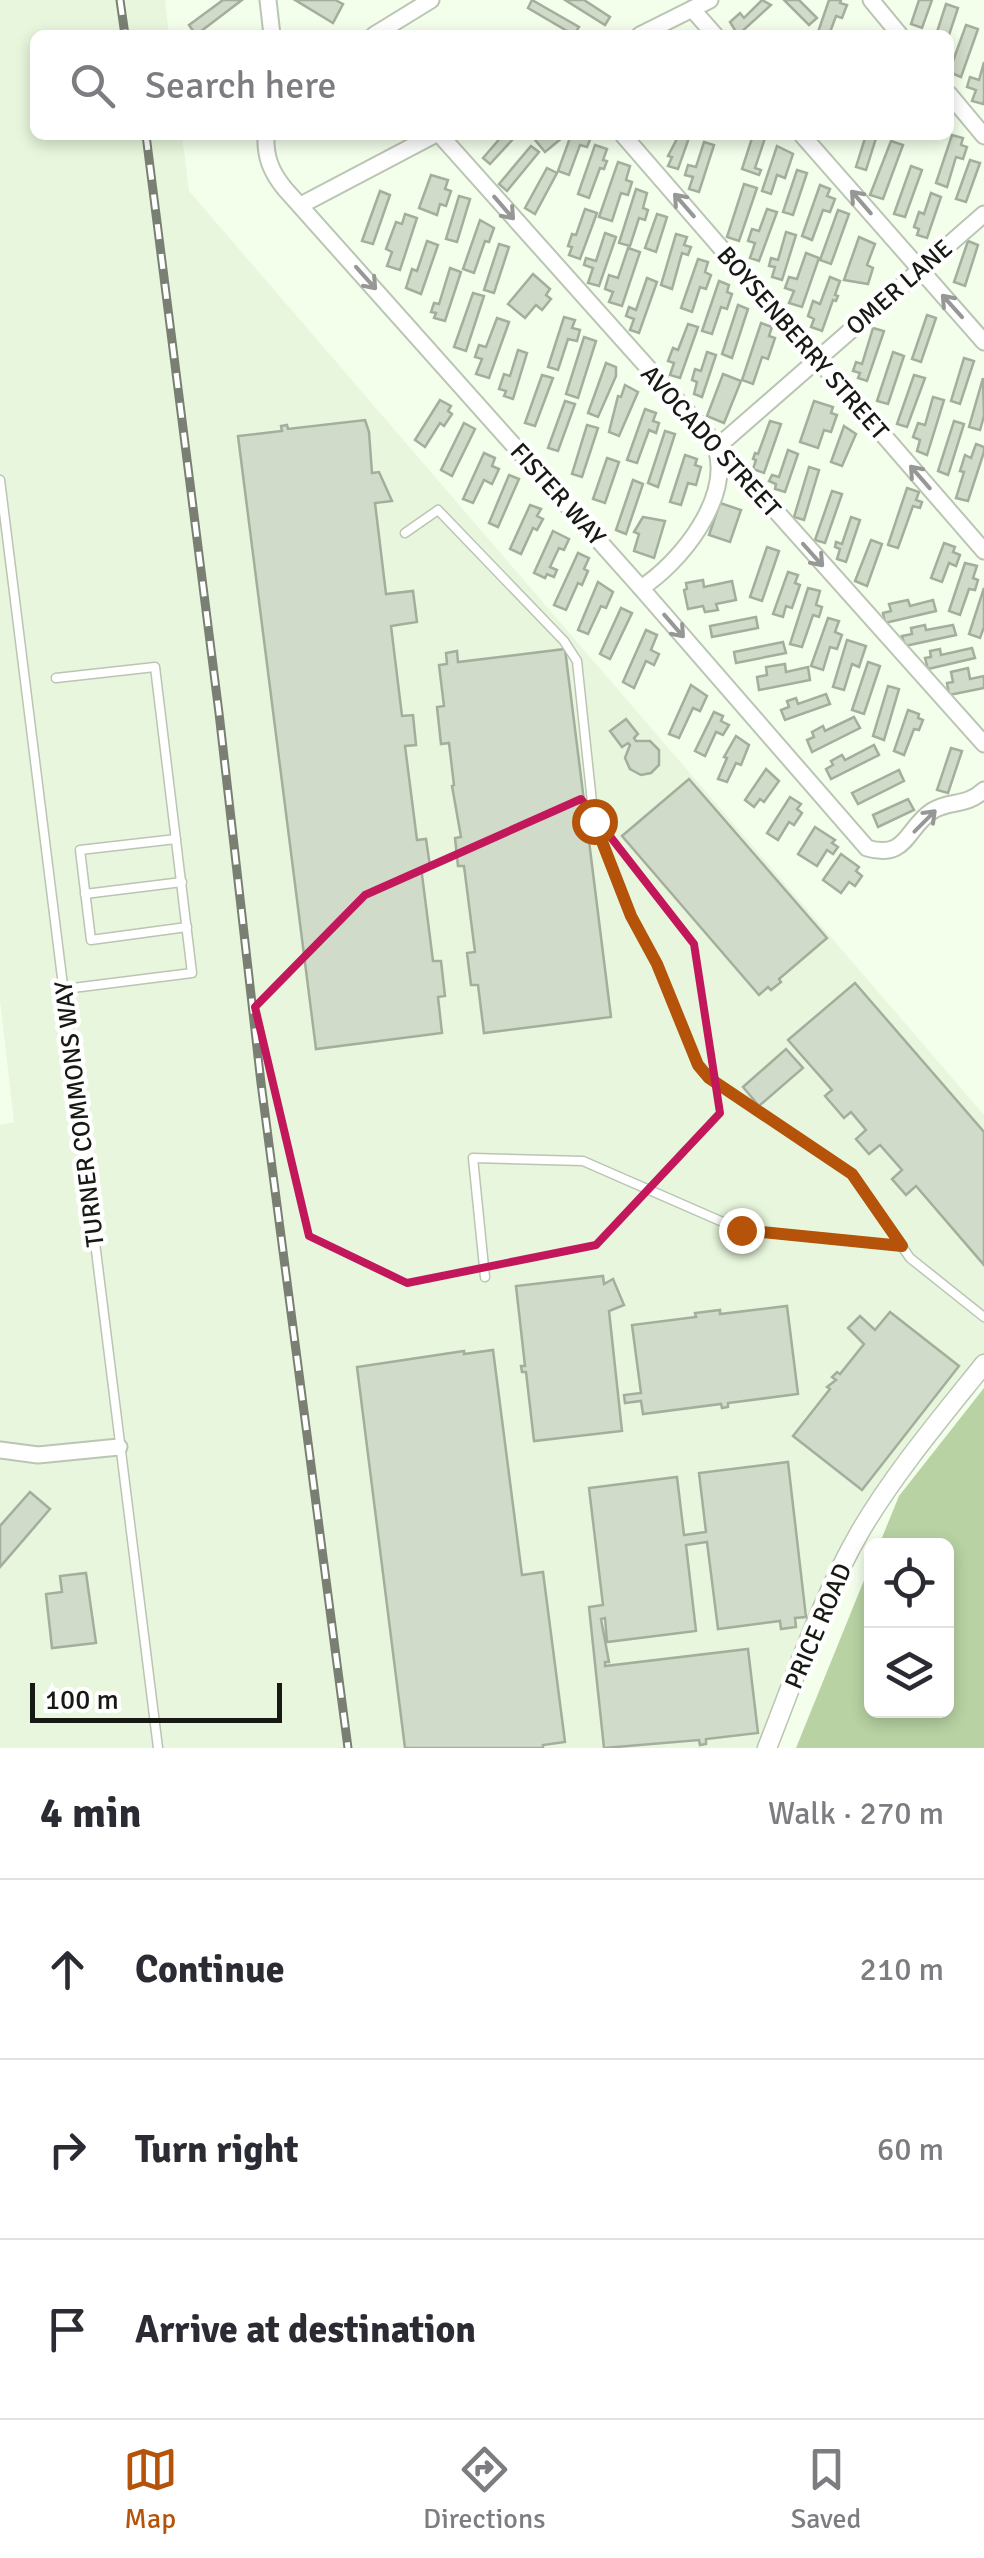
<!DOCTYPE html>
<html lang="en">
<head>
<meta charset="utf-8">
<style>
  :root { --surface:#fff; --page:#f2f2f3; --text:#2b2b33; --muted:#7c7c81; --line:#e1e1e2; --accent:#b45309 }
  body { margin:0; font-family:Signika,sans-serif; background:var(--page); color:var(--text) }
  .controls { position:absolute; right:30px; bottom:30px; display:grid; overflow:hidden; border-radius:15px; box-shadow:0 5px 15px #0003 }
  .controls button { width:90px; height:90px; display:grid; place-items:center; padding:0; border:0; border-bottom:2px solid var(--line); background:var(--surface); color:var(--text); font:50px sans-serif }
  .scale { position:absolute; left:30px; bottom:25px; width:252px; box-sizing:border-box; padding-left:10px; border:5px solid #161a13; border-top:0; font-size:28px; line-height:35px; white-space:nowrap; color:#161a13; -webkit-text-stroke:8px #fff; paint-order:stroke }
  .stop { position:absolute; width:30px; height:30px; margin:-22px; border:8px solid #b45309; border-radius:50%; background:#fff }
  .stop.end { background:#b45309; border-color:#fff; box-shadow:0 2px 10px #0008 }
  .list { margin:0; padding:0; list-style:none }
  h2 { display:flex; justify-content:space-between; align-items:center; height:130px; margin:0; padding:0 40px; font-size:42px }
  h2 small { font-size:32px; font-weight:400; color:var(--muted) }
  .list li { display:grid; grid-template-columns:65px 1fr auto; gap:30px; align-items:center; box-sizing:border-box; height:180px; padding:0 40px; border-top:2px solid var(--line) }
  .list b { display:block; font-size:38px; white-space:nowrap }
  .list em { font-size:32px; font-style:normal; color:var(--muted) }
  .icon { flex:none; width:55px; height:55px; fill:none; stroke:currentColor; stroke-width:2; stroke-linecap:round; stroke-linejoin:round }
  .map { position:relative; flex:none; width:984px; height:1748px; overflow:hidden }
  .search { position:absolute; background:var(--surface); box-shadow:0 5px 15px #0003; left:30px; right:30px; top:30px; height:110px; display:flex; align-items:center; gap:25px; box-sizing:border-box; padding:0 35px; border-radius:15px; color:var(--muted); font-size:38px }
  .sheet { height:670px; background:var(--surface) }
  nav { display:flex; justify-content:space-around; align-items:center; box-sizing:border-box; height:140px; border-top:2px solid var(--line); background:var(--surface); font-size:28px; color:var(--muted) }
  nav a { display:grid; justify-items:center; gap:5px }
  nav .on { color:var(--accent) }
  .map>svg:first-child { display:block }
</style>
</head>
<body>
<div class="map">
<svg width="984" height="1748" viewBox="0 0 984 1748">
  <rect width="100%" height="100%" fill="#f3feeb"/>
  <polygon fill="#e7f6dc" points="0,0 165,0 169,35 35,35 35,135 182,135 189,191 984,1115 984,1364 883,1495 767,1748 0,1748 0,1125 14,1122 0,999"/>
  <polygon fill="#b8d2a3" points="984,1388 984,1748 796,1748 871,1563 872,1710 946,1710 946,1546 879,1545 899,1496"/>
  <g fill="#d1dbc9" stroke="#a4ae9c" stroke-width="2.5">
    <polygon points="223,0 242,0 196,35 189,25"/>
    <polygon points="295,0 335,0 343,4 333,23"/>
    <polygon points="532,0 579,27 574,35 528,8"/>
    <polygon points="565,0 584,0 610,17 605,25"/>
    <polygon points="762,0 771,5 738,35 730,22 740,13 744,18"/>
    <polygon points="784,0 799,0 817,18 809,25"/>
    <polygon points="829,0 841,0 840,3 847,5 842,18 836,16 829,35 817,35"/>
    <polygon points="919,0 932,0 922,28 911,24"/>
    <polygon points="946,4 958,8 949,35 936,35"/>
    <polygon points="966,25 978,29 961,77 949,72"/>
    <polygon points="984,62 984,101 983,104 972,101 976,90 967,87 970,77 979,80"/>
    <polygon points="503,135 514,138 490,164 483,158"/>
    <polygon points="531,135 560,135 562,138 545,152"/>
    <polygon points="571,135 592,135 587,147 580,145 569,175 558,171"/>
    <polygon points="679,135 690,135 678,169 668,166 672,157 668,156"/>
    <polygon points="753,135 766,135 755,168 761,170 759,175 742,169"/>
    <polygon points="866,135 877,135 866,170 856,167"/>
    <polygon points="952,135 963,138 961,145 967,147 963,159 956,157 947,187 936,183"/>
    <polygon points="891,141 903,145 883,199 870,195"/>
    <polygon points="704,142 714,145 699,192 689,189 693,177 685,175 688,165 696,167"/>
    <polygon points="595,145 607,149 603,160 607,161 604,169 600,168 589,198 578,194"/>
    <polygon points="531,146 539,152 507,191 499,184"/>
    <polygon points="777,146 793,154 785,178 777,175 771,194 762,191"/>
    <polygon points="970,160 980,163 966,202 956,199"/>
    <polygon points="618,162 630,166 626,180 632,182 628,195 621,193 612,221 599,217"/>
    <polygon points="911,166 922,170 905,217 894,214"/>
    <polygon points="547,168 557,173 535,214 525,208"/>
    <polygon points="797,170 807,173 793,215 783,212"/>
    <polygon points="431,175 448,180 445,189 451,191 446,206 440,204 437,215 419,208"/>
    <polygon points="744,184 757,188 739,241 727,237"/>
    <polygon points="820,185 830,189 827,196 835,199 830,212 823,210 812,240 802,236"/>
    <polygon points="636,189 647,193 643,208 648,210 645,220 639,218 630,246 619,243"/>
    <polygon points="380,191 390,195 373,244 362,241"/>
    <polygon points="931,193 941,197 927,238 917,235 919,229 914,227 919,212 924,214"/>
    <polygon points="459,196 470,199 457,242 446,239"/>
    <polygon points="585,209 597,213 580,259 569,255 572,247 568,246 572,234 576,235"/>
    <polygon points="767,209 777,212 759,261 750,258 755,243 748,241 752,229 759,231"/>
    <polygon points="838,210 849,214 831,264 820,260"/>
    <polygon points="405,214 417,218 400,270 387,266 392,252 386,249 396,222 402,224"/>
    <polygon points="657,214 667,217 656,252 645,248"/>
    <polygon points="480,220 494,228 489,242 485,241 474,273 463,269"/>
    <polygon points="786,232 796,235 782,280 772,277 775,267 769,266 771,258 778,260"/>
    <polygon points="605,233 616,237 599,286 588,283 593,268 584,265 586,258 596,261"/>
    <polygon points="676,234 687,237 684,245 691,247 688,255 682,253 672,289 661,285"/>
    <polygon points="859,237 875,244 867,265 873,268 868,284 844,280"/>
    <polygon points="427,241 438,245 421,294 406,288 412,269 417,271"/>
    <polygon points="968,241 978,245 965,286 954,282"/>
    <polygon points="499,244 509,247 494,293 484,290"/>
    <polygon points="628,248 640,252 622,306 609,302 613,292 605,289 609,275 618,278"/>
    <polygon points="806,253 819,258 802,307 789,303 794,291 785,288 789,277 797,279"/>
    <polygon points="698,259 708,262 705,272 711,275 706,289 700,287 692,312 681,308"/>
    <polygon points="450,268 461,272 445,321 434,318 436,313 431,312 434,303 439,304"/>
    <polygon points="533,274 550,289 546,295 551,299 542,310 536,305 525,318 508,304"/>
    <polygon points="830,277 840,281 835,295 838,296 836,301 833,300 822,331 811,327 814,319 808,316 813,301 820,304"/>
    <polygon points="647,278 657,282 639,333 630,330 634,319 626,316 629,307 636,310"/>
    <polygon points="719,281 729,285 727,292 732,294 727,309 721,307 712,334 702,331"/>
    <polygon points="473,293 484,296 466,351 454,347"/>
    <polygon points="738,305 748,309 732,358 722,354"/>
    <polygon points="927,315 936,318 921,362 912,359"/>
    <polygon points="564,317 575,320 572,328 580,330 577,341 568,339 558,370 548,367"/>
    <polygon points="497,318 509,322 489,378 476,374 482,359 475,357 479,345 486,347"/>
    <polygon points="761,323 772,327 769,336 775,338 768,359 762,357 753,384 742,380"/>
    <polygon points="688,324 698,327 680,378 670,375 674,363 668,361 673,348 678,350"/>
    <polygon points="873,328 884,331 867,381 858,378 860,373 853,371 856,362 862,364"/>
    <polygon points="584,337 596,341 578,398 566,394"/>
    <polygon points="518,350 527,353 513,399 504,396 506,391 499,389 504,374 510,376"/>
    <polygon points="707,352 716,355 702,397 694,394 697,382 692,380 695,369 701,371"/>
    <polygon points="893,352 904,356 888,404 877,401"/>
    <polygon points="964,358 974,361 960,404 951,401"/>
    <polygon points="606,363 616,367 616,376 598,417 588,413"/>
    <polygon points="723,374 741,381 724,423 707,416"/>
    <polygon points="542,375 553,378 535,426 525,423"/>
    <polygon points="914,375 925,378 907,427 897,424"/>
    <polygon points="983,378 984,416 980,430 969,427"/>
    <polygon points="625,385 638,392 619,436 609,432 618,396 621,397"/>
    <polygon points="933,397 944,400 927,455 917,451 920,440 913,437 918,423 925,425"/>
    <polygon points="440,400 451,406 448,411 452,414 444,426 440,423 425,447 415,440"/>
    <polygon points="565,401 575,404 558,451 548,448"/>
    <polygon points="814,401 833,407 831,413 837,415 831,432 824,430 818,448 800,442"/>
    <polygon points="645,409 656,413 653,421 659,423 656,433 649,430 637,463 627,460"/>
    <polygon points="365,420 369,432 372,473 379,472 392,501 375,503 386,594 413,591 417,622 391,626 402,716 413,715 416,745 405,746 417,840 426,839 430,866 421,867 433,961 441,961 445,996 438,997 442,1033 316,1049 238,436 282,431 281,426 287,425 288,429"/>
    <polygon points="770,421 781,424 764,473 753,469 756,460 753,459 755,453 758,454"/>
    <polygon points="954,421 964,424 948,475 938,471"/>
    <polygon points="464,423 475,429 452,476 441,470"/>
    <polygon points="587,425 598,428 582,477 572,474"/>
    <polygon points="844,426 856,434 842,466 831,462"/>
    <polygon points="665,431 675,434 658,487 648,483"/>
    <polygon points="976,444 984,447 984,452 968,501 956,498 964,472 960,471 965,455 971,458"/>
    <polygon points="788,450 798,454 785,492 775,489 776,484 769,481 772,475 779,477"/>
    <polygon points="484,453 495,458 492,466 499,469 492,484 484,480 473,503 463,499"/>
    <polygon points="685,455 697,459 695,465 701,467 696,485 688,483 681,505 670,502"/>
    <polygon points="607,458 619,462 605,503 593,499"/>
    <polygon points="809,467 819,470 804,520 794,517"/>
    <polygon points="509,475 519,479 498,527 489,523"/>
    <polygon points="633,480 643,484 626,534 616,530"/>
    <polygon points="907,488 919,492 916,500 922,502 920,508 913,506 898,548 888,545"/>
    <polygon points="832,491 842,494 825,543 815,540"/>
    <polygon points="720,503 741,510 730,542 709,535"/>
    <polygon points="530,505 541,509 537,516 543,519 537,530 533,528 521,554 510,549"/>
    <polygon points="643,517 665,521 654,558 634,551 639,534 634,532"/>
    <polygon points="851,517 860,520 846,562 837,559 840,549 835,547 836,542 842,544"/>
    <polygon points="553,531 569,539 564,550 559,548 550,567 557,570 554,577 547,574 545,578 534,573"/>
    <polygon points="871,540 882,544 867,586 855,581"/>
    <polygon points="944,543 955,547 953,552 960,555 956,566 949,563 942,582 931,578"/>
    <polygon points="767,547 779,551 762,601 750,597"/>
    <polygon points="578,553 589,558 584,569 588,571 582,585 578,583 566,610 554,605"/>
    <polygon points="965,563 977,566 973,578 978,580 975,590 969,589 960,615 949,611"/>
    <polygon points="788,572 798,575 795,583 800,585 792,608 786,606 783,617 773,614"/>
    <polygon points="703,580 704,587 732,581 736,600 716,604 718,610 705,612 703,606 688,609 684,590 687,589 686,583"/>
    <polygon points="598,582 613,592 606,608 601,606 588,634 578,630"/>
    <polygon points="808,588 820,591 816,605 822,607 819,617 813,615 802,647 790,644"/>
    <polygon points="984,588 984,627 980,638 969,634"/>
    <polygon points="908,600 910,606 933,600 936,611 885,623 883,613 891,611 889,604"/>
    <polygon points="621,608 632,613 610,659 600,654"/>
    <polygon points="756,617 758,628 712,637 710,626"/>
    <polygon points="828,618 839,621 835,632 842,635 837,649 830,647 823,670 811,666"/>
    <polygon points="925,625 926,630 953,625 956,635 905,646 902,636 912,634 911,628"/>
    <polygon points="646,630 657,635 651,650 659,654 654,665 646,661 634,688 623,682"/>
    <polygon points="847,640 866,646 859,667 852,664 844,690 833,687"/>
    <polygon points="783,642 786,653 736,663 734,652"/>
    <polygon points="972,648 975,658 928,669 925,658 931,657 930,651 940,649 941,655"/>
    <polygon points="565,649 611,1017 484,1033 478,985 471,985 467,953 475,952 464,866 458,866 455,838 461,837 452,786 454,785 449,743 441,744 437,707 444,706 439,665 447,664 446,653 457,651 458,662"/>
    <polygon points="868,662 880,666 864,714 852,710"/>
    <polygon points="785,664 786,672 808,667 810,680 759,690 757,677 767,675 766,667"/>
    <polygon points="968,668 970,679 984,676 984,688 949,695 947,683 953,682 951,672"/>
    <polygon points="691,685 707,696 700,711 693,708 679,738 669,734"/>
    <polygon points="888,686 899,689 884,740 873,736"/>
    <polygon points="826,694 830,704 785,720 781,710 789,707 787,701 796,698 798,704"/>
    <polygon points="908,710 919,714 918,718 923,720 919,730 914,729 904,755 894,751"/>
    <polygon points="714,712 723,716 721,721 729,725 723,735 716,732 705,756 695,751"/>
    <polygon points="854,717 860,728 812,752 807,740 814,737 812,732 823,726 825,731"/>
    <polygon points="626,719 638,734 634,738 636,741 650,741 659,750 659,765 651,773 641,775 630,769 625,758 630,745 628,743 622,747 610,731"/>
    <polygon points="736,736 749,745 741,765 736,763 727,782 718,779 727,758 724,757"/>
    <polygon points="874,745 879,755 831,779 826,769 833,765 831,761 842,755 845,760"/>
    <polygon points="951,748 962,751 948,793 937,790"/>
    <polygon points="766,769 779,781 764,802 760,799 754,807 745,800"/>
    <polygon points="899,770 904,781 858,804 852,793"/>
    <polygon points="689,779 827,938 779,979 781,982 771,990 768,987 759,995 622,836"/>
    <polygon points="790,797 801,804 797,809 802,813 794,825 789,822 778,840 767,833"/>
    <polygon points="908,799 914,810 878,827 873,815"/>
    <polygon points="815,827 835,840 832,843 838,847 833,854 827,850 817,866 798,854"/>
    <polygon points="841,854 859,867 856,871 862,876 855,886 849,882 841,893 823,880"/>
    <polygon points="855,983 984,1132 984,1265 916,1186 906,1195 892,1179 902,1170 880,1145 869,1154 856,1139 866,1130 851,1112 844,1118 825,1096 832,1090 788,1040"/>
    <polygon points="786,1049 803,1068 759,1106 743,1087"/>
    <polygon points="603,1276 604,1284 613,1279 624,1305 609,1311 622,1431 534,1441 526,1372 522,1372 521,1366 525,1366 516,1286"/>
    <polygon points="787,1306 798,1394 728,1403 728,1407 722,1408 721,1404 643,1414 641,1401 625,1403 624,1395 641,1393 632,1325 696,1317 695,1313 720,1310 720,1314"/>
    <polygon points="890,1312 959,1366 862,1490 793,1436 830,1389 827,1387 836,1380 832,1377 837,1372 840,1374 864,1344 848,1328 860,1316 875,1330"/>
    <polygon points="493,1350 522,1575 543,1572 565,1742 543,1745 543,1748 405,1748 357,1367 464,1351 464,1354"/>
    <polygon points="788,1462 806,1617 795,1618 796,1627 781,1629 780,1621 718,1629 707,1542 686,1545 696,1631 607,1642 605,1618 601,1619 609,1662 605,1662 605,1666 748,1649 758,1733 706,1739 706,1744 700,1745 699,1740 604,1748 589,1607 603,1605 589,1488 677,1477 684,1535 706,1532 699,1473"/>
    <polygon points="30,1492 50,1509 0,1567 0,1526"/>
    <polygon points="86,1573 96,1643 52,1648 46,1594 62,1592 60,1576"/>
  </g>
  <g fill="none" stroke-linecap="round" stroke-linejoin="round">
    <g stroke="#bbc5b3" stroke-width="11">
      <g id="service">
        <polyline points="0,480 158,1748"/>
        <polyline points="405,533 438,510 564,641 577,661 594,821 631,917 657,964 698,1065 709,1078 852,1174 910,1258 984,1317"/>
        <polyline points="56,678 155,667 192,973 65,989"/>
        <polyline points="176,839 80,850 91,940 187,927"/>
        <polyline points="85,894 182,882"/>
        <polyline points="485,1277 473,1158 583,1161 741,1230 902,1246"/>
      </g>
    </g>
    <g stroke="#bbc5b3" stroke-width="19">
      <g id="minor">
        <polyline points="268,0 272,35"/>
        <polyline points="871,0 900,35"/>
        <polyline points="692,9 715,35"/>
        <polyline points="374,35 431,0"/>
        <polyline points="640,35 710,0"/>
        <polyline points="949,94 984,136"/>
        <path d="M266 135C265 157 271 172 285 189L641 588 867 848C907 860 906 828 932 811 951 799 964 808 984 790"/>
        <polyline points="440,135 984,744"/>
        <polyline points="623,135 984,551"/>
        <polyline points="802,135 984,342"/>
        <polyline points="301,205 434,135"/>
        <path d="M641 588C681 562 732 498 716 448L984 214"/>
        <polyline points="0,1450 38,1455 119,1447"/>
      </g>
    </g>
    <g stroke="#bbc5b3" stroke-width="21">
      <path id="tertiary" d="M767 1748C796 1675 821 1599 861 1530 896 1471 941 1418 984 1364"/>
    </g>
    <use href="#service" stroke="#fff" stroke-width="8"/>
    <use href="#minor" stroke="#fff" stroke-width="15"/>
    <use href="#tertiary" stroke="#fff" stroke-width="18"/>
    <g stroke="#798073" stroke-width="9">
      <g id="rail">
        <polyline points="120,0 125,35"/>
        <polyline points="146,135 219,713 261,1083 348,1748"/>
      </g>
    </g>
    <use href="#rail" stroke="#fff" stroke-width="5" stroke-dasharray="15" stroke-linecap="butt"/>
  </g>
  <defs><path id="oneway-shaft" d="M-6 0H5M1.5-3L5.5 0L1.5 3" fill="none" stroke-width="1.6" stroke-linecap="round" stroke-linejoin="round" transform="scale(2.5)"/></defs>
  <g stroke="#969895">
    <use href="#oneway-shaft" transform="translate(861 202) rotate(-131)"/>
    <use href="#oneway-shaft" transform="translate(684 205) rotate(-131)"/>
    <use href="#oneway-shaft" transform="translate(504 208) rotate(49)"/>
    <use href="#oneway-shaft" transform="translate(366 278) rotate(48)"/>
    <use href="#oneway-shaft" transform="translate(952 306) rotate(-132)"/>
    <use href="#oneway-shaft" transform="translate(920 477) rotate(-131)"/>
    <use href="#oneway-shaft" transform="translate(813 555) rotate(48)"/>
    <use href="#oneway-shaft" transform="translate(674 626) rotate(49)"/>
    <use href="#oneway-shaft" transform="translate(925 821) rotate(-45)"/>
  </g>
  <g fill="none" stroke-linecap="round" stroke-linejoin="round">
    <polyline stroke="#b45309" stroke-width="12" points="594,821 631,916 657,964 698,1065 709,1078 852,1174 902,1246 741,1230"/>
  </g>
  <path fill="none" stroke="#c2185b" stroke-width="8" stroke-linejoin="round" d="M581 799 694 944 720 1113 596 1245 407 1283 309 1236 255 1007 365 895Z"/>
  <g text-anchor="middle" dominant-baseline="central" stroke-width="9" stroke-linejoin="round" paint-order="stroke">
    <g font-size="25" fill="#161a13" stroke="#fff">
      <text transform="translate(899 287) rotate(-41)">OMER LANE</text>
      <text transform="translate(803 343) rotate(49)">BOYSENBERRY STREET</text>
      <text transform="translate(711 441) rotate(48)">AVOCADO STREET</text>
      <text transform="translate(558 494) rotate(48)">FISTER WAY</text>
      <text transform="translate(79 1114) rotate(-97)">TURNER COMMONS WAY</text>
      <text transform="translate(818 1626) rotate(-67)">PRICE ROAD</text>
    </g>
  </g>
</svg>
<div class="controls">
<button><svg class="icon" aria-label="locate" viewBox="0 0 24 24"><circle cx="12" cy="12" r="6"/><path d="M12 2v4M12 18v4M2 12h4M18 12h4"/></svg></button>
<button><svg class="icon" aria-label="layers" viewBox="0 0 24 24"><path d="M12 4l9 5-9 5-9-5zM3 14l9 5 9-5"/></svg></button>
</div>
<div class="scale">100 m</div>
<div class="stop" style="left:594px;top:821px"></div>
<div class="stop end" style="left:741px;top:1230px"></div>
<div class="search"><svg class="icon" aria-label="search" viewBox="0 0 24 24"><circle cx="10" cy="10" r="6"/><path d="M15 15l6 6"/></svg>Search here</div>
</div>
<section class="sheet">
<h2>4 min<small>Walk · 270 m</small></h2>
<ul class="list">
<li><svg class="icon" aria-label="ahead" viewBox="0 0 24 24"><path d="M12 20V5M6 11l6-6 6 6"/></svg><div><b>Continue</b></div><em>210 m</em></li>
<li><svg class="icon" aria-label="right" viewBox="0 0 24 24"><path d="M7 20v-9h11M14 6l5 5-5 5"/></svg><div><b>Turn right</b></div><em>60 m</em></li>
<li><svg class="icon" aria-label="arrive" viewBox="0 0 24 24"><path d="M6 21V4h12l-3 4 3 4H6"/></svg><div><b>Arrive at destination</b></div></li>
</ul>
</section>
<nav>
<a class="on"><svg class="icon" aria-label="map" viewBox="0 0 24 24"><path d="M3 6l6-2 6 2 6-2v14l-6 2-6-2-6 2zM9 4v14M15 6v14"/></svg>Map</a>
<a><svg class="icon" aria-label="directions" viewBox="0 0 24 24"><path d="M12 3l9 9-9 9-9-9zM9 14v-3h6M13 9l2 2-2 2"/></svg>Directions</a>
<a><svg class="icon" aria-label="saved" viewBox="0 0 24 24"><path d="M7 4h10v16l-5-4-5 4z"/></svg>Saved</a>
</nav>
</body>
</html>
